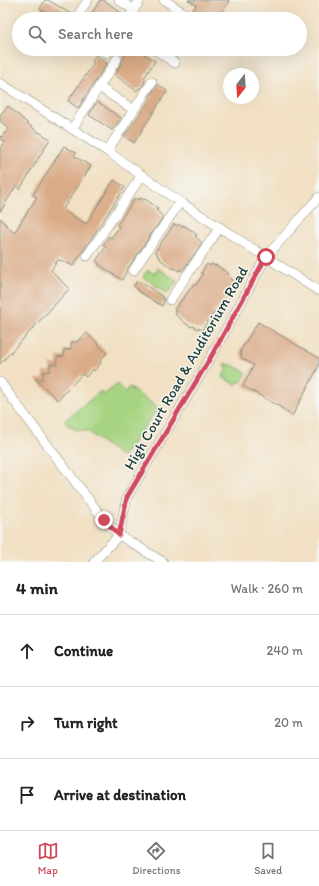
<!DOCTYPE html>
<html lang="en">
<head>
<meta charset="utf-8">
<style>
  :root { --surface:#fff; --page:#f6f6f6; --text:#222; --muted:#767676; --line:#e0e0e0; --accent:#d1495b }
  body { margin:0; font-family:Itim,sans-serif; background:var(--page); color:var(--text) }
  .compass { position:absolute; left:223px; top:68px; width:36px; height:36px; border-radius:50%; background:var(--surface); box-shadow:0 4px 16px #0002; rotate:197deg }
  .stop { position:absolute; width:12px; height:12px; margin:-9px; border:3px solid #d1495b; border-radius:50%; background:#fff }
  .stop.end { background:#d1495b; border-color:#fff; box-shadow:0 1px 4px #0008 }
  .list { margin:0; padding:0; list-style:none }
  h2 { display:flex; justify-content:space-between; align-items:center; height:52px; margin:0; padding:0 16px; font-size:17px }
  h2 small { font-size:13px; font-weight:400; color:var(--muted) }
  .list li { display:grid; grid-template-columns:26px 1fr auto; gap:12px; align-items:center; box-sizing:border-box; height:72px; padding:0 16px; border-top:1px solid var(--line) }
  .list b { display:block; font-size:15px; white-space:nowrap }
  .list em { font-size:13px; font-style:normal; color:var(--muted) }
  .icon { flex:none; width:22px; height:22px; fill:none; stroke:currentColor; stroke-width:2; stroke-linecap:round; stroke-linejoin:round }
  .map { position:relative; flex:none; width:319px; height:562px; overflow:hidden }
  .search { position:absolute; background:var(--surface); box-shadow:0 4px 16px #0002; left:12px; right:12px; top:12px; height:44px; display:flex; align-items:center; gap:10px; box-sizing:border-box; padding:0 14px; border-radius:22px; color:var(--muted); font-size:15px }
  .sheet { height:268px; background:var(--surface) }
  nav { display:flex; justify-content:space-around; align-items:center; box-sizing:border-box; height:56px; border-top:1px solid var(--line); background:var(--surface); font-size:11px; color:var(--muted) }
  nav a { display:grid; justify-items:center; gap:2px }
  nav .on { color:var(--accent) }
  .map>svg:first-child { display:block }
</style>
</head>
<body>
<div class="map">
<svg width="319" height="562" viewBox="0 0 319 562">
  <rect width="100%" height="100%" fill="#f6f6f2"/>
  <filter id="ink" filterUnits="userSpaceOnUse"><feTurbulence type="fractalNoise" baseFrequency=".025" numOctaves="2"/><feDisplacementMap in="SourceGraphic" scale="8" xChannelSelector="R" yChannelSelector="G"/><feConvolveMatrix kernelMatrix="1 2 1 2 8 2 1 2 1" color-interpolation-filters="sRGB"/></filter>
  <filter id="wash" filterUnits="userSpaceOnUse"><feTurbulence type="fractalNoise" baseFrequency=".012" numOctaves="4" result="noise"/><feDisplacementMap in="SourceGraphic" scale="16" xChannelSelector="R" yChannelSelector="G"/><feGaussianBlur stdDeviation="0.9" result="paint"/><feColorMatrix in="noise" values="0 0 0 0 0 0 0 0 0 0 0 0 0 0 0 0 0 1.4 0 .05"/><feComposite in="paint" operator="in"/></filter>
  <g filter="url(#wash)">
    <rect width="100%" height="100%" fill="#f1e0c3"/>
    <g fill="#a7d481" stroke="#63885a">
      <polygon points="158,268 177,281 168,294 143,277 148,270 154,274"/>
      <polygon points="225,363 229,365 230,364 247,373 241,383 238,381 236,385 222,377 228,368 224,365"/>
      <path d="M117 384 125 392 129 387 158 408 122 457 92 435 88 431C77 431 71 429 64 421L101 391 103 396Z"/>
    </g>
    <g id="blocks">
      <g fill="#daab87">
        <polygon points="45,0 48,0 71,14 69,19 51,19 43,14 45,12 40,9"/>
        <polygon points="100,0 103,0 111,5 124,15 121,19 88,19"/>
        <polygon points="188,0 229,0 220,15 216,16 216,19 208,19 193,10 196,5"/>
        <polygon points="116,49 137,49 155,61 144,78 146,79 144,81 145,82 140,89 139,88 137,91 115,75 125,55"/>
        <polygon points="96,55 107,63 78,108 68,101 94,63 92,61"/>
        <polygon points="158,84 167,91 134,143 124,136 125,135 151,98 150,96"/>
        <polygon points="98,102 121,118 112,130 89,115 94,106"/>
        <polygon points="8,106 34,129 50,139 20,189 16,186 0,212 0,149 5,142 0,138 9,129 0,121 0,115"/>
        <polygon points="64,146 76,153 74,156 91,166 63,209 69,214 86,224 114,180 125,187 73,266 68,263 68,264 61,260 60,261 58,260 51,270 69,289 0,364 0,218 14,233 37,197 33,195"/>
        <polygon points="135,198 138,200 140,198 144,200 145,199 158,208 156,210 163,217 128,268 122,280 98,264 99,263 96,261 106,247 103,245 109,236 111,238 119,227 117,225"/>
        <polygon points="174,224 177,226 179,224 182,227 183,225 191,230 197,235 195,236 202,243 182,271 180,269 179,271 174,268 173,269 161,260 161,259 157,256 158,254 155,252"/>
        <polygon points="207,264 210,266 211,264 215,266 216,265 229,274 228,276 235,283 216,312 215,311 202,330 198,328 197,329 193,326 192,327 185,323 175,314 177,312 174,310 194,284 196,285 203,274 201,273"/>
        <polygon points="137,281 140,283 141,282 163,297 162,298 164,299 164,302 162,306 137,290 137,289 134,286"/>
        <polygon points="258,322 319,358 319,366 292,416 280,407 243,386 254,365 241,358 242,355 240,354 241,351 240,351"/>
        <polygon points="87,333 107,353 100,361 101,363 94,371 93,369 86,377 82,374 58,400 35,379 43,379 43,372 50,371 50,364 57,364 57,357 64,356 64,350 71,349 71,342 77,342"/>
      </g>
    </g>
  </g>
  <g filter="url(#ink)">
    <use href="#blocks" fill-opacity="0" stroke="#888e7c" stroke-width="1"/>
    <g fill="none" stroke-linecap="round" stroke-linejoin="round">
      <g stroke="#888e7c" stroke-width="10">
        <g id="street">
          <polyline points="119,0 134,10"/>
          <polyline points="164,0 193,19"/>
          <polyline points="75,19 88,0"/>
          <polyline points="128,19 140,0"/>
          <polyline points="154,49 175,63"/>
          <polyline points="107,53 109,49"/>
          <polyline points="0,83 107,151 180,202 319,291"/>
          <polyline points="99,87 134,110"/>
          <polyline points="72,129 117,59"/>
          <polyline points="107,151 152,82"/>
          <polyline points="87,256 142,175"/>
          <polyline points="133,271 180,202"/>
          <polyline points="170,300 220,227"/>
          <polyline points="0,382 104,520 119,535 163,562"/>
          <polyline points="94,562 119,535 127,497 212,355 266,257 319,197"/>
        </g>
      </g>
      <use href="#street" stroke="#fff" stroke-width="9"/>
    </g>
  </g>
  <g fill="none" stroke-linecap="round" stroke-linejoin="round" filter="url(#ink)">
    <polyline stroke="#d1495b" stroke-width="5" points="104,520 119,535 127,497 212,355 266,257"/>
  </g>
  <g text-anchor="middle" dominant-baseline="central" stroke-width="3" stroke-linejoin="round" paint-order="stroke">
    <g font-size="15" fill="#1f3d34" stroke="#f6f6f2">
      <text transform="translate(186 368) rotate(-60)">High Court Road &amp; Auditorium Road</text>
    </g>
  </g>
</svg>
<svg class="compass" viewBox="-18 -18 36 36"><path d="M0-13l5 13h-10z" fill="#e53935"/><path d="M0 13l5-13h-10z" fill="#767676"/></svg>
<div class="stop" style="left:266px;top:257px"></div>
<div class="stop end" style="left:104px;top:520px"></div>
<div class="search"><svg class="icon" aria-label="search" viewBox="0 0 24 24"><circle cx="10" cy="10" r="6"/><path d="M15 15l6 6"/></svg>Search here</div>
</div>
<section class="sheet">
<h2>4 min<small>Walk · 260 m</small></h2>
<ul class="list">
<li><svg class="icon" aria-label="ahead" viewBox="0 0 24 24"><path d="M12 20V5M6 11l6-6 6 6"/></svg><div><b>Continue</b></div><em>240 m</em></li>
<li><svg class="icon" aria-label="right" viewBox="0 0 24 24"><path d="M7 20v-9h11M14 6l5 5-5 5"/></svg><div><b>Turn right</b></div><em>20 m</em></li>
<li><svg class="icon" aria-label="arrive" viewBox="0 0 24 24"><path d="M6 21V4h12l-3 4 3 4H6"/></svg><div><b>Arrive at destination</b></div></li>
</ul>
</section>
<nav>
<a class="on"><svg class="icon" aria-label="map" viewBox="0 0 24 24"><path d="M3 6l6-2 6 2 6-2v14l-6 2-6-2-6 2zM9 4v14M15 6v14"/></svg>Map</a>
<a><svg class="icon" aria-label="directions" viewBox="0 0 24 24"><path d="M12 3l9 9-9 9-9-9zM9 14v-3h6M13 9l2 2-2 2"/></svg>Directions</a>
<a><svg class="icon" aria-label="saved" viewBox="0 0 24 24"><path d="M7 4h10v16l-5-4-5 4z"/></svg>Saved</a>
</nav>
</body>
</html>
